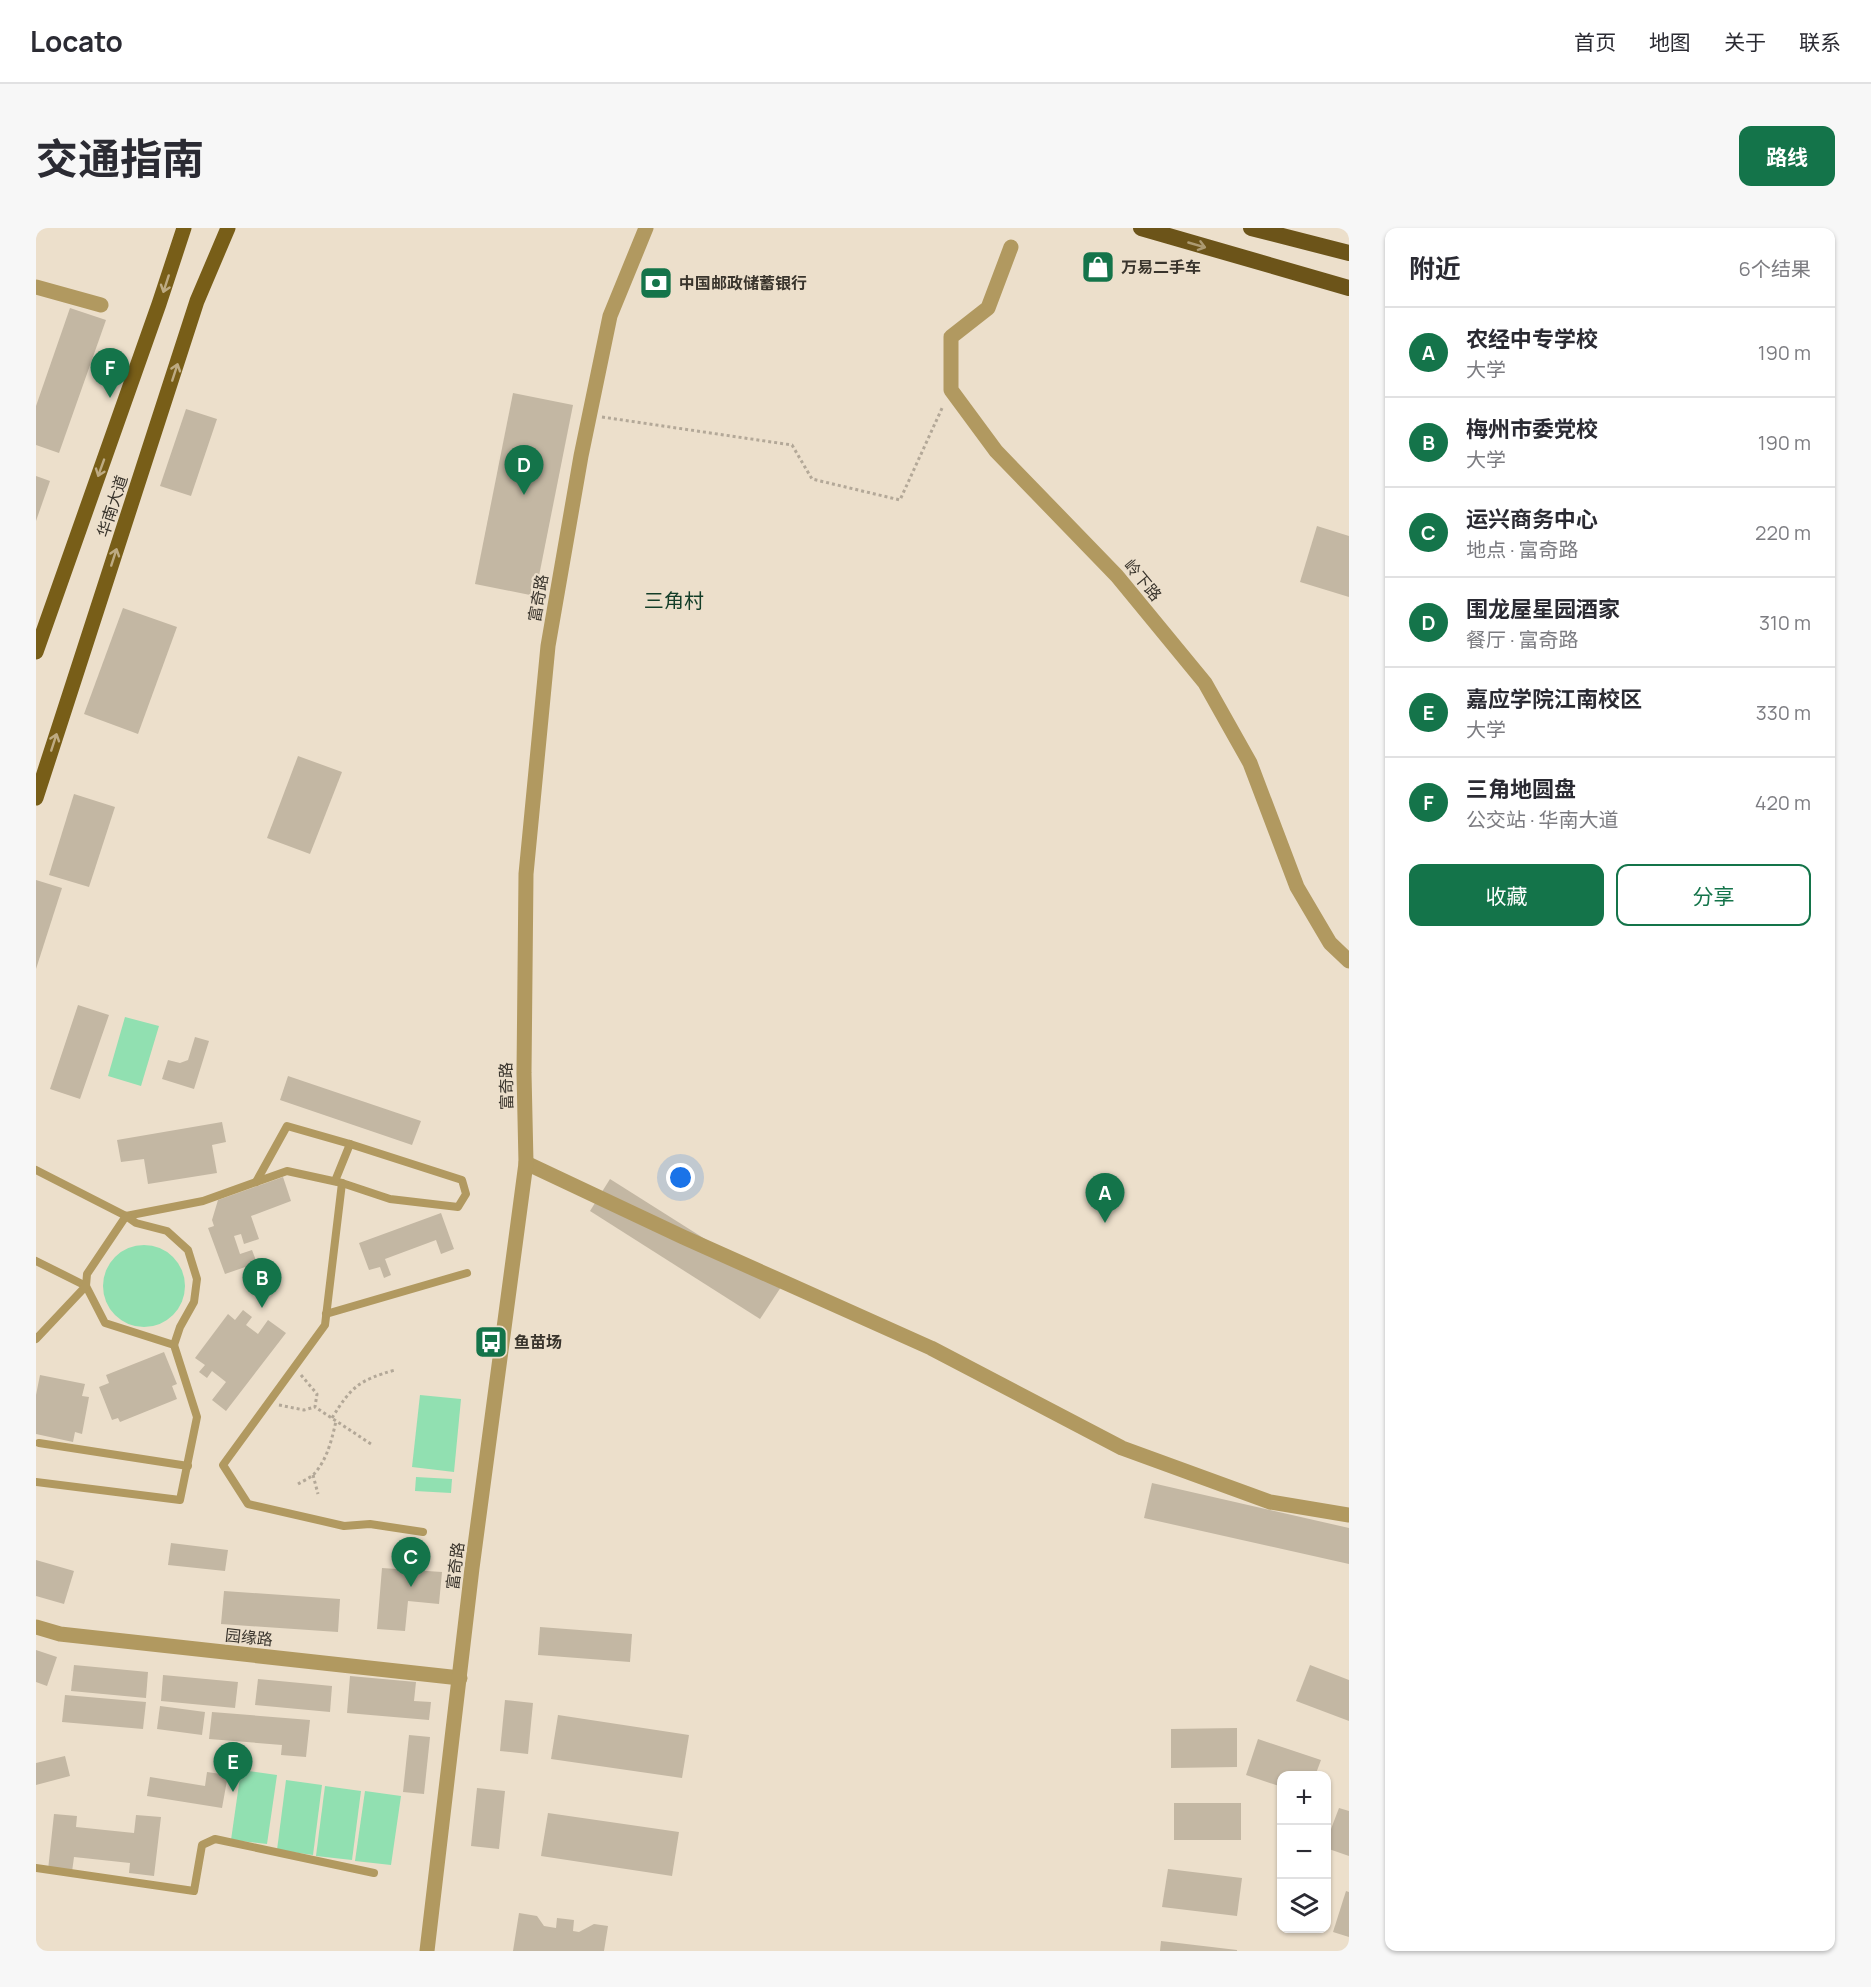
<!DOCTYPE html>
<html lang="zh">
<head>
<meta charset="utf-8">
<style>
  :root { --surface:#fff; --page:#f7f7f7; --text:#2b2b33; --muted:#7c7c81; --line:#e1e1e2; --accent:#14744a }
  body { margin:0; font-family:Manrope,"Noto Sans SC",sans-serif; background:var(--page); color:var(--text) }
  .controls { position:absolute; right:18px; bottom:18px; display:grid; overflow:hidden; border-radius:12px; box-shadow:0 2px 4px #0004 }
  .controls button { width:54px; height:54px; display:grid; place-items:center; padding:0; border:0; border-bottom:2px solid var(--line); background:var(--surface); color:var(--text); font:30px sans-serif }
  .you { position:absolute; left:645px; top:950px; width:21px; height:21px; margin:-15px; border:4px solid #fff; border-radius:50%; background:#1a73e8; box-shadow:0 0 0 9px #1a73e833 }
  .badge { display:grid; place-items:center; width:39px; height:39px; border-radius:50%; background:var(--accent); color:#fff; font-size:20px; font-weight:700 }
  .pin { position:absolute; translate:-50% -50px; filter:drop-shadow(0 2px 3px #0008) }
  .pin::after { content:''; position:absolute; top:32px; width:21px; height:18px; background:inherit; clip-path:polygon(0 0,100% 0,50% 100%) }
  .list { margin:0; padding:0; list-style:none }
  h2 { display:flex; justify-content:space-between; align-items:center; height:78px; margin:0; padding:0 24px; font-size:26px }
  h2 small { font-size:20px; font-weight:400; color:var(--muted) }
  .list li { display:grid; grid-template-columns:39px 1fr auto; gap:18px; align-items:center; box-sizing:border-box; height:90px; padding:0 24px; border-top:2px solid var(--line) }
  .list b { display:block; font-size:22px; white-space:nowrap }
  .list p { margin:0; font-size:20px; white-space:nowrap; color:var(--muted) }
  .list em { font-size:20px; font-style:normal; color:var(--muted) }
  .actions { display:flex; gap:12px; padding:18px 24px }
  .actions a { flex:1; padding:14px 0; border:2px solid var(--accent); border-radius:12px; text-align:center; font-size:21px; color:var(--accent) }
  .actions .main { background:var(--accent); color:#fff }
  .icon { flex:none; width:33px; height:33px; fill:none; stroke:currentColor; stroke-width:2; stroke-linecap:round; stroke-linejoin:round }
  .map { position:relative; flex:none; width:1313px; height:1723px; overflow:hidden; border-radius:12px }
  header { display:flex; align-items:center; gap:36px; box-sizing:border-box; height:84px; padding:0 30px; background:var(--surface); border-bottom:2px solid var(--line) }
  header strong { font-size:28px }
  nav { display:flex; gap:33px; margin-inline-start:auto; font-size:21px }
  .intro { display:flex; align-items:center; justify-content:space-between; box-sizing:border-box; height:144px; padding:0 36px }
  h1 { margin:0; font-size:42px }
  .button { padding:15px 27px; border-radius:12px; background:var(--accent); color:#fff; font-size:21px; font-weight:700 }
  main { display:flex; gap:36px; padding:0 36px }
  aside { flex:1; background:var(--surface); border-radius:12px; box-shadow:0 2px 4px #0004 }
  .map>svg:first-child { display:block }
</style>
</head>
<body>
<header>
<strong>Locato</strong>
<nav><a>首页</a><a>地图</a><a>关于</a><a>联系</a></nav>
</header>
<div class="intro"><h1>交通指南</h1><a class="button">路线</a></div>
<main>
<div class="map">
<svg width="1313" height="1723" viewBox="0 0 1313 1723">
  <rect width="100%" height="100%" fill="#ecdfcb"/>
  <g fill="#91e0b1">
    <polygon points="89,789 123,798 105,858 72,848"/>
    <circle cx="108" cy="1058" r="41"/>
    <polygon points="384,1167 425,1171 418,1244 376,1239"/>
    <polygon points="380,1249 416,1251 415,1265 379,1263"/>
    <polygon points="205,1542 241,1547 231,1616 195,1612"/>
    <polygon points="250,1552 286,1557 277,1627 241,1622"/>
    <polygon points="289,1558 325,1563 316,1632 280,1628"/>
    <polygon points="329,1563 365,1568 355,1637 319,1633"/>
  </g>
  <g fill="#c3b7a3">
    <polygon points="34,80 70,92 23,225 0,217 0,178"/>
    <polygon points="477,165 537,177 499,368 439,356"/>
    <polygon points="150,181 181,191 155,268 124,258"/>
    <polygon points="0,248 14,253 0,293"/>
    <polygon points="1281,298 1313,308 1313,369 1264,354"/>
    <polygon points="87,380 141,399 102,506 48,486"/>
    <polygon points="262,528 306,544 274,626 231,610"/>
    <polygon points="38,566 79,579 53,659 13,647"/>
    <polygon points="0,652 26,660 0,741"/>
    <polygon points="42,777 73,787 44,871 14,861"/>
    <polygon points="159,809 173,813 158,861 126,851 132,832 144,835 152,832"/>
    <polygon points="252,848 385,893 376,917 244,872"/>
    <polygon points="186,894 190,914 176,917 181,945 112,956 108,931 85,934 81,912"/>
    <polygon points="247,949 255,973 215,988 223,1011 208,1016 205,1006 198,1008 204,1026 216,1022 221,1035 189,1046 172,1000 178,998 176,992 182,972"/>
    <polygon points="574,951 745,1059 724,1091 554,983"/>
    <polygon points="405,985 418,1021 405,1026 400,1012 349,1031 355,1047 348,1050 344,1039 333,1042 323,1015"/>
    <polygon points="207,1082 216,1089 210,1097 222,1106 232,1092 250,1105 190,1183 176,1172 190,1154 176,1143 171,1150 163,1144 169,1137 159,1130 192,1086 199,1092"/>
    <polygon points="128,1124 141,1156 136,1158 141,1171 84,1194 82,1190 76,1192 63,1159 73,1155 70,1147"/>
    <polygon points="4,1147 49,1156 46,1168 53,1169 46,1206 39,1204 37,1214 0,1206 0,1167"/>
    <polygon points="1116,1255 1313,1300 1313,1336 1108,1290"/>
    <polygon points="135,1315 192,1322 189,1343 132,1337"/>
    <polygon points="0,1332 38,1343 28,1376 0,1368"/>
    <polygon points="346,1340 406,1344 403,1376 372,1373 369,1403 341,1401"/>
    <polygon points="188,1363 304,1371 302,1404 185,1396"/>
    <polygon points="504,1399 596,1406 594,1434 502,1427"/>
    <polygon points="0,1422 21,1429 11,1458 0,1454"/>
    <polygon points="38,1437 112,1444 110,1470 35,1463"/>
    <polygon points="1274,1437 1313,1452 1313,1493 1260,1473"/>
    <polygon points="127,1447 202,1454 199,1480 125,1473"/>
    <polygon points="314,1448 380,1454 378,1473 395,1474 393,1492 311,1485"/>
    <polygon points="222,1451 296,1458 294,1484 219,1477"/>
    <polygon points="29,1467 110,1474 107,1501 26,1494"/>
    <polygon points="469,1472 497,1475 492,1526 464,1523"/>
    <polygon points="124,1478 169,1484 166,1507 121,1501"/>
    <polygon points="176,1484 274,1492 270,1529 245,1527 246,1517 173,1511"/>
    <polygon points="522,1487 653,1507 646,1550 515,1531"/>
    <polygon points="1201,1500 1201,1539 1135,1540 1135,1501"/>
    <polygon points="373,1507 394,1509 388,1566 367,1564"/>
    <polygon points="1222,1511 1285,1532 1279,1548 1246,1548 1246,1559 1210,1547"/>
    <polygon points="29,1528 34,1548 0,1557 0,1535"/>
    <polygon points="171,1544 192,1547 186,1580 111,1568 114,1549 169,1558"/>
    <polygon points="441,1560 469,1563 463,1621 435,1618"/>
    <rect x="1138" y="1575" width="67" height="37"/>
    <polygon points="1303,1580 1313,1583 1313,1628 1290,1620 1290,1614"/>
    <polygon points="512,1585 643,1604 636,1648 505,1628"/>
    <polygon points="18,1586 41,1588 40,1599 98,1605 100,1587 125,1589 118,1648 93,1645 94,1635 38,1629 36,1644 12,1642"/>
    <polygon points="1132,1641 1206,1650 1201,1688 1126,1679"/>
    <polygon points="1310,1663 1313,1664 1313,1709 1297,1704"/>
    <polygon points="483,1685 501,1688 508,1698 520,1700 521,1690 538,1692 537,1703 543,1704 558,1696 572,1698 568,1723 477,1723"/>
    <polygon points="1125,1713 1201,1722 1201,1723 1124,1723"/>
  </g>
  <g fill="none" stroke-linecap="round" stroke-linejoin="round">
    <g stroke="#b3a898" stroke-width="3" stroke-dasharray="3 3" stroke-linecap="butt">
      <polyline points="566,189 756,217 776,251 864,272 907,178"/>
      <polyline points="265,1147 281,1166 279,1179 335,1216"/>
      <polyline points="243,1177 268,1182 279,1179"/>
      <path d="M296 1190C315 1159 323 1152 359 1142"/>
      <polyline points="277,1247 282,1266"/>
      <path d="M262 1256C267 1253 274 1250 278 1246 291 1232 296 1211 300 1193"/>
    </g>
    <g stroke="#b19960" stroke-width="8">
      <polyline points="0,942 90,988 167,973 251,943 306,955 289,1097 187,1237 212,1276 308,1298 334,1296 387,1304"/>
      <polyline points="299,953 314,916"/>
      <polyline points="220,954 251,898 314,916 426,952 430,966 422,979 354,971 306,955"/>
      <polyline points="0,1033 50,1058 69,1095 138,1117 161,1189 144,1272 0,1254"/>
      <polyline points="290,1086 431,1045"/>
      <polyline points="0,1111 50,1058 51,1046 90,988 100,995 131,1003 152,1022 161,1051 158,1074 144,1099 138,1117"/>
      <polyline points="3,1215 152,1238"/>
      <polyline points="0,1640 158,1663 166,1617 179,1611 338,1645"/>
    </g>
    <g stroke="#b19960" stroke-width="15">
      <polyline points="975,19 952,80 915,109 915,162 960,223 1081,348 1169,455 1214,535 1261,659 1294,715 1313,733"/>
      <polyline points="0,59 65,77"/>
    </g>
    <g stroke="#b19960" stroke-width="15">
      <polyline points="490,935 647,1009 895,1120 1086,1220 1234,1274 1313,1287"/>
      <polyline points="0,1399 24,1406 424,1450"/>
      <polyline points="391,1723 436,1340 490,935 488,845 490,646 512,418 545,228 574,88 610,0"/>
    </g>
    <g stroke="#785e18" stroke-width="15">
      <polyline points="0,424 123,76 148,0"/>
      <polyline points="0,570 161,73 192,0"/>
    </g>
    <g stroke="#6c5419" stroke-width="16">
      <polyline points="1105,0 1313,60"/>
      <polyline points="1215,0 1313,25"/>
    </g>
  </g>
  <defs><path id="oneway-shaft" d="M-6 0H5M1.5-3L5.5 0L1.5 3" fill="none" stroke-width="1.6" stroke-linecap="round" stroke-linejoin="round" transform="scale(1.5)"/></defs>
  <use stroke="#ac9a72" href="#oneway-shaft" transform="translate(1161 17) rotate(16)"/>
  <g stroke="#beab83">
    <use href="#oneway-shaft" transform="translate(130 56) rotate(108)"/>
    <use href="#oneway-shaft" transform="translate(139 144) rotate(-72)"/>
    <use href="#oneway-shaft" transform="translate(65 240) rotate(110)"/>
    <use href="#oneway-shaft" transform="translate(78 329) rotate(-72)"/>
    <use href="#oneway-shaft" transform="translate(18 514) rotate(-72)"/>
  </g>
  <defs>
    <g id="shop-square" transform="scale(1.725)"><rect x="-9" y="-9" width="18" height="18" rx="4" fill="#14744a" stroke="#ecdfcb"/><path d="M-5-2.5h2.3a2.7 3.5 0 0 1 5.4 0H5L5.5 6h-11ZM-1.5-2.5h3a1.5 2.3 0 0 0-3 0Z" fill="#fff"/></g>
    <g id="bank-square" transform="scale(1.725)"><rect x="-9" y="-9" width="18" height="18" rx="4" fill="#14744a" stroke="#ecdfcb"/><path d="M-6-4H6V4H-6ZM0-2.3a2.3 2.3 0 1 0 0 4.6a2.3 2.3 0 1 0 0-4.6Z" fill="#fff"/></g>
    <g id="bus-square" transform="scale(1.725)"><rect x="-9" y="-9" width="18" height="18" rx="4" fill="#14744a" stroke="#ecdfcb"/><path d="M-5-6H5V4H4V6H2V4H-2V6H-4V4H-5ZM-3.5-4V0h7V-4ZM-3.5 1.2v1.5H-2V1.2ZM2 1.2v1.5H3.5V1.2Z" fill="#fff"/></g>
  </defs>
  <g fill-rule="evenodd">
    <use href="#shop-square" x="1062" y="39"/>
    <use href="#bank-square" x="620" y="55"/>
    <use href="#bus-square" x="455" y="1114"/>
  </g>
  <g text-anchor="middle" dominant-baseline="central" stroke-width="4.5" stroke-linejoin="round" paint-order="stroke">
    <g font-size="16" font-weight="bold" fill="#39342c" stroke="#ecdfcb" text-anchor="start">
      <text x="1085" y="39">万易二手车</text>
      <text x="643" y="55">中国邮政储蓄银行</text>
      <text x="478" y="1114">鱼苗场</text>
    </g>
    <g font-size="16" fill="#39342c" stroke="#ecdfcb">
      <text transform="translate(76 278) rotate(-72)">华南大道</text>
      <text transform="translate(1107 352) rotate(50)">岭下路</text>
      <text transform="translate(502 370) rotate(-80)">富奇路</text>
      <text transform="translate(470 858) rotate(-91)">富奇路</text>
      <text transform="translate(419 1338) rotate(-83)">富奇路</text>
      <text transform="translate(213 1409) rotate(6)">园缘路</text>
    </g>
    <g font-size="20" fill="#133d28" stroke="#ecdfcb">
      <text x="638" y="372">三角村</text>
    </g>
  </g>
</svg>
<div class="controls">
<button>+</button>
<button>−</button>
<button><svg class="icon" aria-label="layers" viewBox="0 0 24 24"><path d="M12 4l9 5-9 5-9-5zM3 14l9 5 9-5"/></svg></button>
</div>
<div class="you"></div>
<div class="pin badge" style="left:1069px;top:995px">A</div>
<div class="pin badge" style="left:226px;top:1080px">B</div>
<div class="pin badge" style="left:375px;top:1359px">C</div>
<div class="pin badge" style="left:488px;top:267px">D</div>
<div class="pin badge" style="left:197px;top:1564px">E</div>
<div class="pin badge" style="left:74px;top:170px">F</div>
</div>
<aside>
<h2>附近<small>6个结果</small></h2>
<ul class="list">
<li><span class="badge">A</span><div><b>农经中专学校</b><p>大学</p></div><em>190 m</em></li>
<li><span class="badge">B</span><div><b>梅州市委党校</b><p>大学</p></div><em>190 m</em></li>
<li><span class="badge">C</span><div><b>运兴商务中心</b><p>地点 · 富奇路</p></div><em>220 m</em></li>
<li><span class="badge">D</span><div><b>围龙屋星园酒家</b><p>餐厅 · 富奇路</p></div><em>310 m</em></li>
<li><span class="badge">E</span><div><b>嘉应学院江南校区</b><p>大学</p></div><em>330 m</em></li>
<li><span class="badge">F</span><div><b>三角地圆盘</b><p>公交站 · 华南大道</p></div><em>420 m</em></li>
</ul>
<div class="actions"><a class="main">收藏</a><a>分享</a></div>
</aside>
</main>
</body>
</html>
